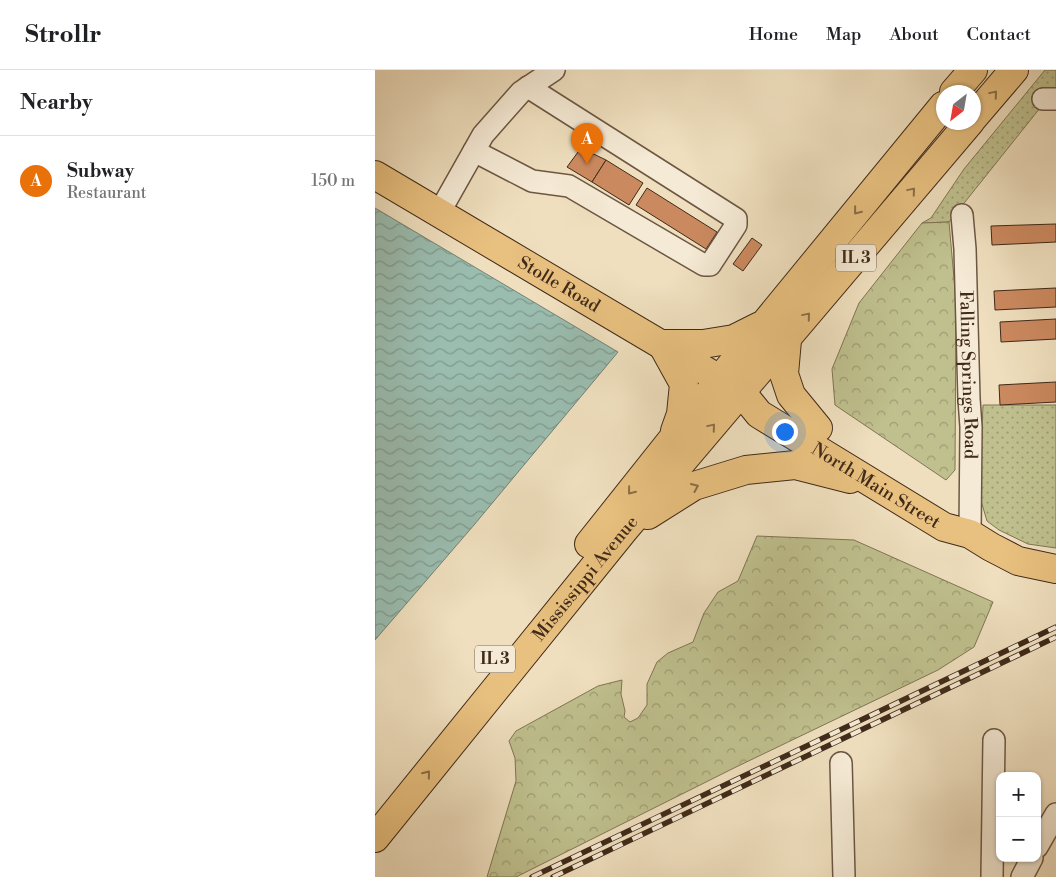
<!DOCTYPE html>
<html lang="en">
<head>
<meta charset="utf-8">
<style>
  :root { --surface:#fff; --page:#f2f2f2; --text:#202124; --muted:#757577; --line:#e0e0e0; --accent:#8f2418 }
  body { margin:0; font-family:"Libre Bodoni",serif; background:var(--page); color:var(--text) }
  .controls { position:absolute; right:15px; bottom:15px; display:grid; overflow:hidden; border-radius:10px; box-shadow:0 1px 4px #0004 }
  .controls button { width:45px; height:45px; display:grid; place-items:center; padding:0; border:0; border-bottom:1px solid var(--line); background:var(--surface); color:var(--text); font:25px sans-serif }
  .compass { position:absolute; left:561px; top:15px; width:45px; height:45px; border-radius:50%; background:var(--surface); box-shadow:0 1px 4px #0004; rotate:211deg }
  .you { position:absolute; left:409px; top:361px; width:18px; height:18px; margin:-12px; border:4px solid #fff; border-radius:50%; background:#1a73e8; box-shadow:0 0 0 8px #1a73e833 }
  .badge { display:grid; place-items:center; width:32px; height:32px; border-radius:50%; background:var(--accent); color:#fff; font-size:16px; font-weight:700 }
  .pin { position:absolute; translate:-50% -41px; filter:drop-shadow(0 1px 2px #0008) }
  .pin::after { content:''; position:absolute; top:26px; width:18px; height:15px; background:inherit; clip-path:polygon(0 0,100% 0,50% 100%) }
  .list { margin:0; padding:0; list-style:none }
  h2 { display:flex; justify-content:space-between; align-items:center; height:65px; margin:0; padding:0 20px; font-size:21px }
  h2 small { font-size:16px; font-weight:400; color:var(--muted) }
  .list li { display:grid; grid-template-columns:32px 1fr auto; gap:15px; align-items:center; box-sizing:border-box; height:90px; padding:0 20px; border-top:1px solid var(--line) }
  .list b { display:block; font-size:19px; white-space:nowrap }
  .list p { margin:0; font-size:16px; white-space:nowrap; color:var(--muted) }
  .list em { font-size:16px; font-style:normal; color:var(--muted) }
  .map { position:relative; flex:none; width:681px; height:807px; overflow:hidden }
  header { display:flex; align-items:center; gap:30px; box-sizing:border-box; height:70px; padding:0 25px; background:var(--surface); border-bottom:1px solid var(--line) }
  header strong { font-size:24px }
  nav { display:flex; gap:28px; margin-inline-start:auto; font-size:18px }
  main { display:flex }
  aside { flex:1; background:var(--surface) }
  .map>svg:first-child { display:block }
</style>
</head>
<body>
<header>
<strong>Strollr</strong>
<nav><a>Home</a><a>Map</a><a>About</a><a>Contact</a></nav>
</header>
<main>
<aside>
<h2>Nearby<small></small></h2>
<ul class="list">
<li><span class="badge" style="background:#e8710a">A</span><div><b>Subway</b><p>Restaurant</p></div><em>150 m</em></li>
</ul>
</aside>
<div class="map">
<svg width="681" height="807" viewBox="0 0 681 807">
  <defs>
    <pattern id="grass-dots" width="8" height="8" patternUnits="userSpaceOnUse" patternTransform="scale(1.25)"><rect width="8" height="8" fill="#bfc08e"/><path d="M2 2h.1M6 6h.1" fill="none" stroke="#9d9c73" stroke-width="1.8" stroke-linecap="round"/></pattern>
    <pattern id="forest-crowns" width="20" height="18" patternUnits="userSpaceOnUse" patternTransform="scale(1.25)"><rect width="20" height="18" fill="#bfc08e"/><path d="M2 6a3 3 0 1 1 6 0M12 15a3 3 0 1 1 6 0" fill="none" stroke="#9d9c73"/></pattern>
    <pattern id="water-waves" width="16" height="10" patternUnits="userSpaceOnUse" patternTransform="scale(1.25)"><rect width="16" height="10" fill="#9abdb0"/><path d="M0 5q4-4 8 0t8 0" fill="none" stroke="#7f9a8e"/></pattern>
  </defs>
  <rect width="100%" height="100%" fill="#efdfbe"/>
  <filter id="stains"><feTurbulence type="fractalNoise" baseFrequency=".004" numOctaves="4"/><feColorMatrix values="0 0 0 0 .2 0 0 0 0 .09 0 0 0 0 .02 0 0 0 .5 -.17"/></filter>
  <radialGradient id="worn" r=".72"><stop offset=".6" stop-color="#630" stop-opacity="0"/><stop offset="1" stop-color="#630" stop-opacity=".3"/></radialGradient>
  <g fill="url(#grass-dots)" stroke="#807554">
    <polygon points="670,0 681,0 681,18 574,152 547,153 556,148 589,99"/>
    <polygon points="608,335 681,335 681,478 653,474 624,460 612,451 604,424"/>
  </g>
  <g fill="url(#forest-crowns)" stroke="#807554">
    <polygon points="574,152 581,231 580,400 571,410 460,335 457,299 484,233 547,153"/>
    <polygon points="382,466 479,470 618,532 599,577 563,600 359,698 141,807 112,807 141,711 140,688 134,671 141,661 223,616 247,610 246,624 250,641 249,647 255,652 263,648 272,635 272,614 282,592 293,583 318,572 329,543 343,522 363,511"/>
  </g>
  <polygon fill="url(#water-waves)" stroke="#768274" points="0,138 243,282 99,455 0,570"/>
  <g fill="#cb895f" stroke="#402a1a">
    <polygon points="206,78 231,90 217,112 192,97"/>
    <polygon points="231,90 268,113 254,135 217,112"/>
    <polygon points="272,118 342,162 331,179 261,135"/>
    <polygon points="681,154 681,172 617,175 616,156"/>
    <polygon points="377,168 387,175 368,201 358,194"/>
    <polygon points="681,218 681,237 620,240 619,221"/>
    <polygon points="681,249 681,269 626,272 625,252"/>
    <polygon points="681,312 681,332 625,335 624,315"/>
  </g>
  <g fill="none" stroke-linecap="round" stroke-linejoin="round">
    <g stroke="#6c5743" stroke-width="24">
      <g id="minor">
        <polyline points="668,29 681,29"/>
        <polyline points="99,81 157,111 194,116 329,195 335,195 361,155 361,149 153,17"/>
        <polyline points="64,143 108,65 146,22 179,0"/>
        <path id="s1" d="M587 145 590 179 594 329 596 357 595 464"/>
        <polyline points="466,693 469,807"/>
        <polyline points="662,777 681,744"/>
        <polyline points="617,807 619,670"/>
        <polyline points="647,807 657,788"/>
      </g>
    </g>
    <g stroke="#402a1a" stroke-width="30">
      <g id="major">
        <polyline points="579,22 598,0"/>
        <polyline points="598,48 639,0"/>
        <path id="s2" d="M0 105 346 310 367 323 384 344 569 457 595 464 616 477 643 491 681 499"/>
        <polyline points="412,270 409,304 416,325 443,358"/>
        <polyline points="288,274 328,274 359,269 385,256"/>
        <polyline points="288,276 309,314 306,344 300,361"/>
        <polyline points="273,445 319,416 371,400 420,395 475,409"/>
        <polyline points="214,474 373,274 568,36"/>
        <path id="s3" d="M0 768 249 460 595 52"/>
      </g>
    </g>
    <use href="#minor" stroke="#f5ead5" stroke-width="21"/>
    <use href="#major" stroke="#e8c07f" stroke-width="28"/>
    <g stroke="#402a1a" stroke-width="5.5">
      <g id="rail">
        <polyline points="157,807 681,557"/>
        <polyline points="178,807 681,567"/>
      </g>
    </g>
    <use href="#rail" stroke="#f5ead5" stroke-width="4" stroke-dasharray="11" stroke-linecap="butt"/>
  </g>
  <defs><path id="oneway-chevron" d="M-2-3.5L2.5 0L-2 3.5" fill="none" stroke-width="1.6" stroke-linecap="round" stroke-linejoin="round" transform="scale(1.25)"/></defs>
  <g stroke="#8c6e47">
    <use href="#oneway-chevron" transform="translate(619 24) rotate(-50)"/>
    <use href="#oneway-chevron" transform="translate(537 121) rotate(-50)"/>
    <use href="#oneway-chevron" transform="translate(482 141) rotate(129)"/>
    <use href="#oneway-chevron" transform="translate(432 246) rotate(-50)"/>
    <use href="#oneway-chevron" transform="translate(337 357) rotate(-50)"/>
    <use href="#oneway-chevron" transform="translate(320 417) rotate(-24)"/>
    <use href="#oneway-chevron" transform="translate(256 421) rotate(129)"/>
    <use href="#oneway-chevron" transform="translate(52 704) rotate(-51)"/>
  </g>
  <g text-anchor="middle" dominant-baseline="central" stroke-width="4" stroke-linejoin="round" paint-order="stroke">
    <g fill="#f5ead5" stroke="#766452" stroke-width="1">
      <rect x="461" y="174.5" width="40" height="27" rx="4"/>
      <rect x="100" y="575.5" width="40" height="27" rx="4"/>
    </g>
    <g font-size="16" font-weight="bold" fill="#402a1a">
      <text x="481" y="188">IL 3</text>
      <text x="120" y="589">IL 3</text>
    </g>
    <g font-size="18" fill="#402a1a" stroke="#f5ead5">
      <text stroke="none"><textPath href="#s2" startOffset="214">Stolle Road</textPath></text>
      <text stroke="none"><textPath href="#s1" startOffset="160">Falling Springs Road</textPath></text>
      <text stroke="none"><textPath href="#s2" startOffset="591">North Main Street</textPath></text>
      <text stroke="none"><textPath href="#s3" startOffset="334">Mississippi Avenue</textPath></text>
    </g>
  </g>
  <rect width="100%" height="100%" filter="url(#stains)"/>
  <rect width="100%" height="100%" fill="url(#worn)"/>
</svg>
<div class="controls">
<button>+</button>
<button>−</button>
</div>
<svg class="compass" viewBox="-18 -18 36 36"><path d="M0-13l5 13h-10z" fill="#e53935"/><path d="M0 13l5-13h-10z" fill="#757577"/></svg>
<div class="you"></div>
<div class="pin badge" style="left:212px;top:94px;background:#e8710a">A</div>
</div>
</main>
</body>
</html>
